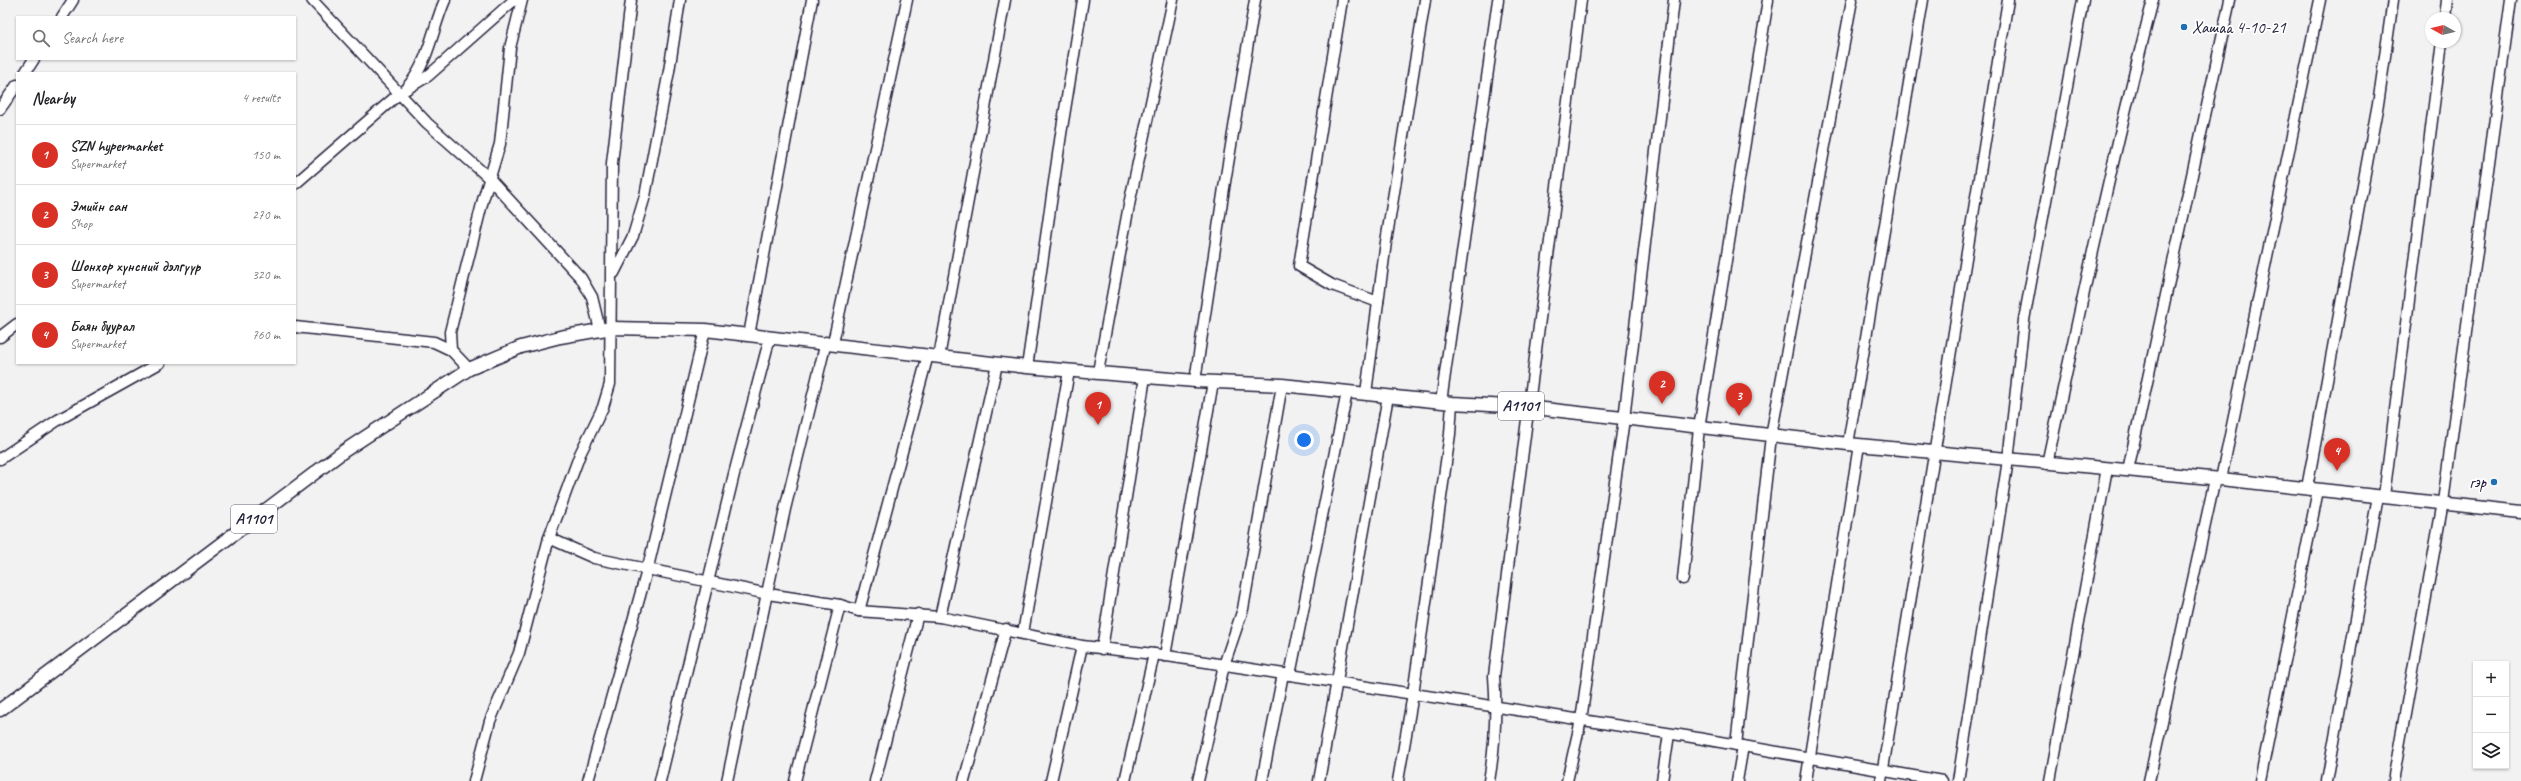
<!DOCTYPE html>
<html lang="en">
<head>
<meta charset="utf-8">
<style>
  :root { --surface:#fff; --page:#f6f6f6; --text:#202124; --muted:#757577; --line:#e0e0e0; --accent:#d93025 }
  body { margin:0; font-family:Caveat,sans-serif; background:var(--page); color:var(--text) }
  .controls { position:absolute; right:12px; bottom:12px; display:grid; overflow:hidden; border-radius:0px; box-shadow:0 1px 3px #0004 }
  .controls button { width:36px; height:36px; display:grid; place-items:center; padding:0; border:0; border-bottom:1px solid var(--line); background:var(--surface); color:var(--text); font:20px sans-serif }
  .compass { position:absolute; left:2425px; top:12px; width:36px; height:36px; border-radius:50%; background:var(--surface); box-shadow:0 1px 3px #0004; rotate:278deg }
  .you { position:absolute; left:1304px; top:440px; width:14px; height:14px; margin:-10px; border:3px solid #fff; border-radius:50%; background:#1a73e8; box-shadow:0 0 0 6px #1a73e833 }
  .badge { display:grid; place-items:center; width:26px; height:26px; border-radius:50%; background:var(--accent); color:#fff; font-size:13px; font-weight:700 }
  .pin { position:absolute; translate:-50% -33px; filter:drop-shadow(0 1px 2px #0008) }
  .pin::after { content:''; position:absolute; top:21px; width:14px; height:12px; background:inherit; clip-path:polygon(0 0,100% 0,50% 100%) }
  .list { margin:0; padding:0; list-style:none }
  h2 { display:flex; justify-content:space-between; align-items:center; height:52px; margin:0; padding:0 16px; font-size:17px }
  h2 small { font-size:13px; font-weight:400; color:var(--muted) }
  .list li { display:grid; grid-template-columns:26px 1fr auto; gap:12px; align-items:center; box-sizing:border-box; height:60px; padding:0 16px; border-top:1px solid var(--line) }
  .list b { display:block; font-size:15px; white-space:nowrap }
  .list p { margin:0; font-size:13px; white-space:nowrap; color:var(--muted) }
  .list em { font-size:13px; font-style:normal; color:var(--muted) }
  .icon { flex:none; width:22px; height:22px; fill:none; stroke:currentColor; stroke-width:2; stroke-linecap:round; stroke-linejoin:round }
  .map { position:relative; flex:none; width:2521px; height:781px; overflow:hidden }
  .search { position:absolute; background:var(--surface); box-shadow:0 1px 3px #0004; left:16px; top:16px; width:280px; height:44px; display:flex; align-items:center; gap:10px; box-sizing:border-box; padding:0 14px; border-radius:0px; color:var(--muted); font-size:15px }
  .panel { position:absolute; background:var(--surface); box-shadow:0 1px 3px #0004; left:16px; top:72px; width:280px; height:292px; border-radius:0px }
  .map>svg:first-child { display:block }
</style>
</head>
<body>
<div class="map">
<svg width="2521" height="781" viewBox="0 0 2521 781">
  <rect width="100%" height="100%" fill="#f2f2f3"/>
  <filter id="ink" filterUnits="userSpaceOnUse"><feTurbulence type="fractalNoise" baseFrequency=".025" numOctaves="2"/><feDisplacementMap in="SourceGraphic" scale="8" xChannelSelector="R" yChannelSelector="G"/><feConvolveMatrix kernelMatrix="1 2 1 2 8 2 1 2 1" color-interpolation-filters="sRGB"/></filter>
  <g filter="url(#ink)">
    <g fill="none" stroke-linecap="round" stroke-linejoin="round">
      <g stroke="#22223b" stroke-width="13">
        <g id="minor">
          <polyline points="312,0 427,123 489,178 581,278 592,297 600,330"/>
          <polyline points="1342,0 1299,266 1332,285 1378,302"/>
          <polyline points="62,17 73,0"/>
          <polyline points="2445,18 2447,0"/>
          <polyline points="25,73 34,59"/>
          <path d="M409 85C429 61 433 27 445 0"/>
          <polyline points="0,109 17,85"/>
          <polyline points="295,184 400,93 428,76 514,0"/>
          <polyline points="614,273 633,236 645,196 669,71 680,0"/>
          <polyline points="295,327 434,342 451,350 469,369"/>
          <polyline points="749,335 812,0"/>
          <polyline points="0,337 17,324"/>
          <polyline points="833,343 907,0"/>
          <polyline points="451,350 450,332 483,200 500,144 510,48 522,0"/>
          <polyline points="939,357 1005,0"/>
          <polyline points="1027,367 1061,134 1083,0"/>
          <polyline points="1098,372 1130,200 1173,0"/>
          <polyline points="1195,381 1224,188 1255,0"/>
          <polyline points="1366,393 1386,242 1425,0"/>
          <polyline points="1441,402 1498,0"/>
          <polyline points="1848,444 1923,0"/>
          <polyline points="0,459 58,420 160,363"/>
          <path d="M2047 464C2080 309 2113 154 2153 0"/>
          <polyline points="2128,470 2230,0"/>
          <polyline points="2221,479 2320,0"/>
          <polyline points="2307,488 2379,98 2393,0"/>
          <polyline points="2384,496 2442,42"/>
          <polyline points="549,538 594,558 768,594 840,605 859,611 940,617 1082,646 1154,654 1686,736 1942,781"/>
          <polyline points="1683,579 1699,428 1768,0"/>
          <polyline points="859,611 928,355"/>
          <polyline points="940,617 997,364"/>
          <polyline points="1023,633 1069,371"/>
          <polyline points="1102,649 1145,377"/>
          <polyline points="1165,656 1213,382"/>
          <polyline points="1290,675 1347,392"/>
          <polyline points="1736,745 1771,436 1852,0"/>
          <polyline points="474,781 490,721 519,653 549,538 580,454 603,407 610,384 612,163 631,0"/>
          <polyline points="588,781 648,567 705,330"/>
          <polyline points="660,781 734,474 770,337"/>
          <polyline points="727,781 785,509 826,342"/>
          <polyline points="795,781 840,605"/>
          <polyline points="875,781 918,614"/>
          <polyline points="964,781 1006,629"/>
          <polyline points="1051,781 1082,646"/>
          <polyline points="1125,781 1154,654"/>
          <polyline points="1198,781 1224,665 1243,609 1282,385"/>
          <polyline points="1262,781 1283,674"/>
          <polyline points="1319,781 1388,396"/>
          <polyline points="1398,781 1413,694 1450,434 1452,403"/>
          <path d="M1489 781C1495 746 1497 712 1494 676L1581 0"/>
          <polyline points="1567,781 1581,720 1624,419 1674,0"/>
          <polyline points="1662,781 1669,734"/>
          <polyline points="1737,781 1743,746"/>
          <polyline points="1806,781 1859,445"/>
          <polyline points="1881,781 2008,0"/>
          <polyline points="1958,781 2008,460 2024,320 2083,0"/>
          <polyline points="2050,781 2107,468"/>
          <polyline points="2149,781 2215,479"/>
          <polyline points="2260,781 2318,490"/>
          <polyline points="2327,781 2378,496"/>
          <polyline points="2393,781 2443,502 2511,0"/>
        </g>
      </g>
      <g stroke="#22223b" stroke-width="15">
        <polyline id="major" points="0,710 344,451 469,369 521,347 560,337 612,328 705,330 1027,367 1195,381 1282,385 1452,403 1527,407 1848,444 2221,479 2521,512"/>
      </g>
      <use href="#minor" stroke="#fff" stroke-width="10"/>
      <use href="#major" stroke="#fff" stroke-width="12"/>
    </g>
  </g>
  <g fill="#1f6fb2" stroke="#fff" stroke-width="1.5">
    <circle cx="2184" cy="27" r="4"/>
    <circle cx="2494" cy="482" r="4"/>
  </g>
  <g text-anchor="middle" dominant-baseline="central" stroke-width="3.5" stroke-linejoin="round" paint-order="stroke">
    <g fill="#fff" stroke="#646476" stroke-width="1">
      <rect x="1498" y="392" width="46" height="28" rx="3"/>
      <rect x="231" y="505" width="46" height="28" rx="3"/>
    </g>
    <g font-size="16" font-weight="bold" fill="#22223b">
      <text x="1521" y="406">A1101</text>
      <text x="254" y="519">A1101</text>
    </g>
    <g font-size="17" fill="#22223b" stroke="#fff" text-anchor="start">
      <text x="2192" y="27">Хашаа 4-10-21</text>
      <text x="2486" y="482" text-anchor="end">гэр</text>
    </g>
  </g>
</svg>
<div class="controls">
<button>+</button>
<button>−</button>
<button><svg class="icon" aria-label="layers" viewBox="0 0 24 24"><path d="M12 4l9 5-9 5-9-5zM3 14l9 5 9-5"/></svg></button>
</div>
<svg class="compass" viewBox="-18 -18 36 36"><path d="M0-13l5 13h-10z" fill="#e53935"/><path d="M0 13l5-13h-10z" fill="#757577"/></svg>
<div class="you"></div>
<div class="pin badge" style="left:1098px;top:425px">1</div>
<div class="pin badge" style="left:1662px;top:404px">2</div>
<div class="pin badge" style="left:1739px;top:416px">3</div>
<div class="pin badge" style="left:2337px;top:471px">4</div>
<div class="search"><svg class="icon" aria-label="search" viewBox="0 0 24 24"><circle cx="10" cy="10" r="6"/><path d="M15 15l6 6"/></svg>Search here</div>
<section class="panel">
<h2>Nearby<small>4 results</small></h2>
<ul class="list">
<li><span class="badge">1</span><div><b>SZN hypermarket</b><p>Supermarket</p></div><em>150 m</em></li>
<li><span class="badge">2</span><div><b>Эмийн сан</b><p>Shop</p></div><em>270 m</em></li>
<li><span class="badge">3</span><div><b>Шонхор хүнсний дэлгүүр</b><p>Supermarket</p></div><em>320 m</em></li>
<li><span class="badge">4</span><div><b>Баян буурал</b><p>Supermarket</p></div><em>760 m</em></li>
</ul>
</section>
</div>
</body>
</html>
